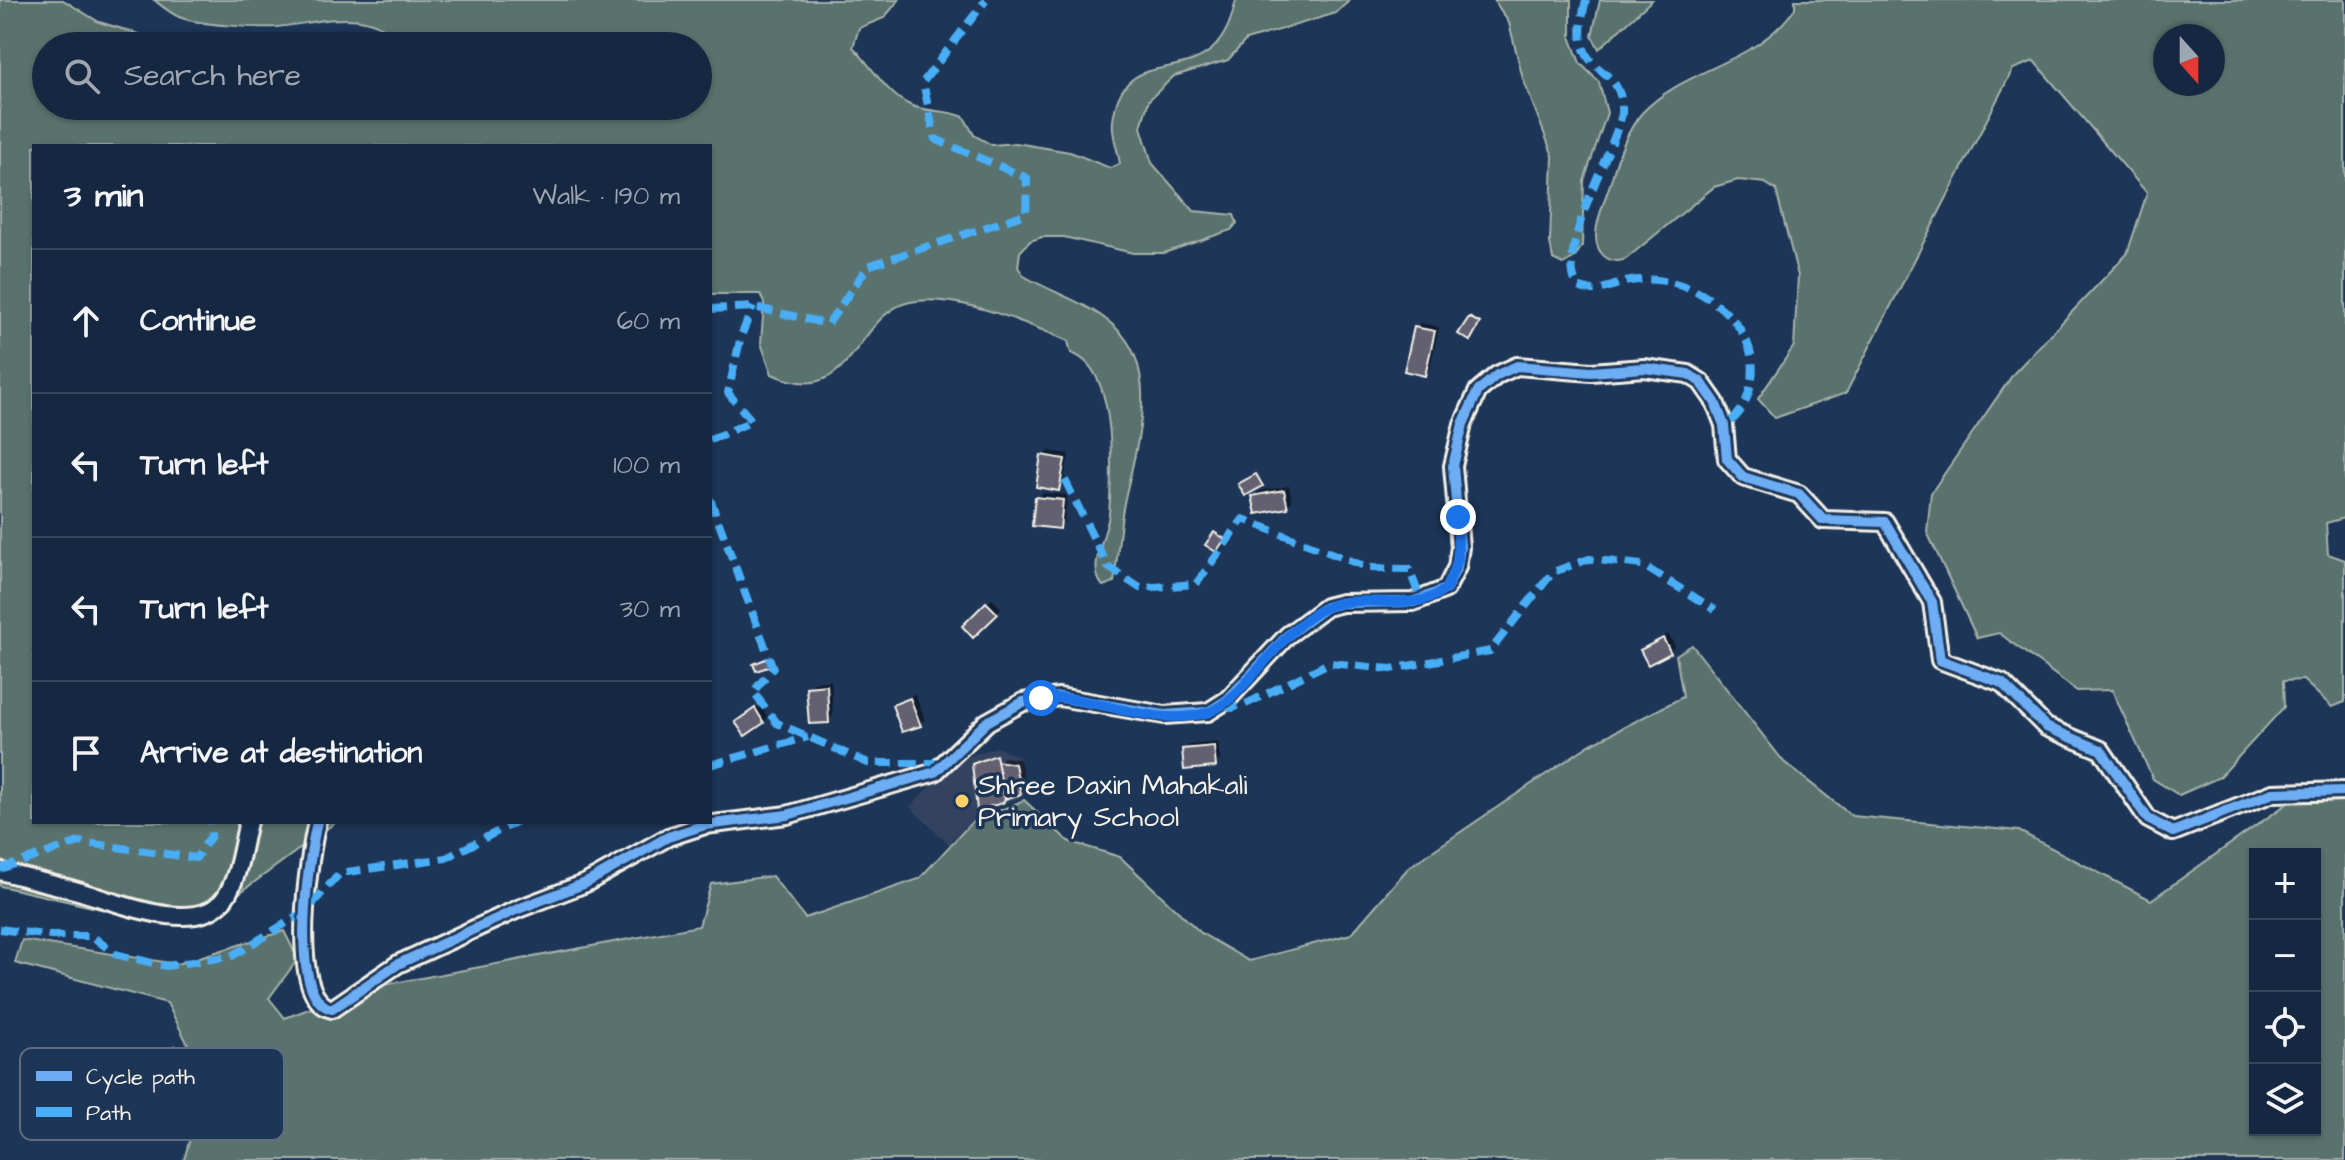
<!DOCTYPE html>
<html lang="en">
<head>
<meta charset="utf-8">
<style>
  :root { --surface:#162841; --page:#23344c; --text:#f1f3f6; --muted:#9ea6b1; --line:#35445a }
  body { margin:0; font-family:"Architects Daughter",sans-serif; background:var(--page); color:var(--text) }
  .controls { position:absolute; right:24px; bottom:24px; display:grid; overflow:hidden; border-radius:0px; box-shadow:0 2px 6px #0004 }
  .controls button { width:72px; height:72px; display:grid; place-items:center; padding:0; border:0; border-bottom:2px solid var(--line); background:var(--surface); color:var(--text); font:40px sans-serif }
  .compass { position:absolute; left:2153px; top:24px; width:72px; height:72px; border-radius:50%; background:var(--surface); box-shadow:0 2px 6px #0004; rotate:159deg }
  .stop { position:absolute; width:24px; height:24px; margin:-18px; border:6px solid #1a73e8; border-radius:50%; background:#fff }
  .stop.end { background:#1a73e8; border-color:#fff; box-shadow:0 2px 8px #0008 }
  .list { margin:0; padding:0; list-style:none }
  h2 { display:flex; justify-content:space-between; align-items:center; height:104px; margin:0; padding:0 32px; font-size:34px }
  h2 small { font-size:26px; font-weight:400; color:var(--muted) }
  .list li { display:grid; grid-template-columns:52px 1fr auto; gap:24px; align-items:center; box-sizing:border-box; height:144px; padding:0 32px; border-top:2px solid var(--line) }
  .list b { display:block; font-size:30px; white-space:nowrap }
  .list em { font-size:26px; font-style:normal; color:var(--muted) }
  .icon { flex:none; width:44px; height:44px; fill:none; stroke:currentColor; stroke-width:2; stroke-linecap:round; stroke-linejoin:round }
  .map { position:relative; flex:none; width:2345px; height:1160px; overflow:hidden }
  .search { position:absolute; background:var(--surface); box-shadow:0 2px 6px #0004; left:32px; top:32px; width:680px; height:88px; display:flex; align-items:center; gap:20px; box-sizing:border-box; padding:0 28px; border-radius:44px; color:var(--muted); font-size:30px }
  .panel { position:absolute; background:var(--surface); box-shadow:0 2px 6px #0004; left:32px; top:144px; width:680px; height:680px; border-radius:0px }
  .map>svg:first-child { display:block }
</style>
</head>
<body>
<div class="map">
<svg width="2345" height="1160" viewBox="0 0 2345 1160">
  <rect width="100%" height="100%" fill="#1d3557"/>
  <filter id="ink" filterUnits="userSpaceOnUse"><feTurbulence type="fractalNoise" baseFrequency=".0125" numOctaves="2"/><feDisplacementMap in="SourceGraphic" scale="16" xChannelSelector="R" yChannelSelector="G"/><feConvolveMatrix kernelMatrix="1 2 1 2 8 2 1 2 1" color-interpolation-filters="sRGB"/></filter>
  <g filter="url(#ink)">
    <polygon fill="#32425f" points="996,747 1020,757 1024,796 982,812 948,844 910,807 940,775 964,758"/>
    <g fill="#5a726d" stroke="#a7b2aa" stroke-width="2" fill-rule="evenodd">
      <path d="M0 0H63L99 22 179 46H46V106H698V46H402C371 3 320 23 277 27 256 28 197 25 179 17 170 13 162 6 154 0H899L884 18 859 28 853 47C871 65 886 94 910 105 928 113 946 109 964 117L974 135 992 145 1016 143 1070 152 1110 168 1120 164C1118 149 1111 134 1113 121 1121 51 1175 80 1211 50 1226 37 1232 18 1236 0H1350L1336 13 1246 40 1228 60 1174 76 1149 100 1141 127 1152 163 1194 211 1234 215 1237 223 1231 230 1164 253H1133L1064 237H1042L1030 241 1020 252 1018 267 1024 276C1053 293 1091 304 1115 327 1163 371 1135 450 1124 503 1119 528 1118 556 1114 582L1103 586C1086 567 1107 536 1109 514 1112 474 1118 368 1071 353L1068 341C1027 323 956 293 910 302 855 313 854 412 772 374L761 343 764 303 760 294H710V146H34V822H336L219 908 114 912 0 886Z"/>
      <polygon points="1494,0 1571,0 1571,39 1580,63 1599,82 1607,113 1584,181 1582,246 1575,257 1563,264 1553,259 1550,243 1553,156 1523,79 1509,23"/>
      <polygon points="1600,0 1652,0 1599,49 1592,36"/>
      <path d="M1795 0H2345V518L2326 523 2328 554 2345 560V702L2332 707 2303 680 2283 681 2284 707 2220 777 2179 795 2153 779 2112 690 2077 691 1999 633 1977 638 1927 532 1931 493 2014 373 2127 254 2147 193 2034 61 2013 69 1846 393 1775 418 1758 399 1794 346 1798 276 1776 190 1765 183 1738 180 1714 187 1626 259C1608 266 1595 252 1596 234 1597 216 1606 198 1611 181 1617 159 1626 132 1641 114 1684 67 1758 64 1795 8ZM2213 36V84H2165V36Z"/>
      <path d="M1692 645 1784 762 1852 816 2019 831 2151 900 2298 796 2345 797V1160H184L206 1080 167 1003 15 963 22 940 177 964 284 931 298 959 269 998 285 1018 362 989 699 926 711 884 772 876 805 918 919 879 971 823 1024 800 1068 841 1120 857 1201 933 1249 961 1351 934 1409 867 1589 745 1683 697 1676 655ZM2255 854H2315V1130H2255Z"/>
    </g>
    <g fill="#0007">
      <polygon points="1421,323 1439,327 1430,368 1425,374 1416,328"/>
      <polygon points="1049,451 1069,454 1063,484 1058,489 1043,456"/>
      <polygon points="1289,486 1292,501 1287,506 1254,496 1259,491"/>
      <polygon points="1042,493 1067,495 1064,522 1059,527 1037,498"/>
      <polygon points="992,599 1001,608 973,635 964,626"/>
      <polygon points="1668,634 1675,646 1670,651 1642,651"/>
      <polygon points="831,681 833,716 828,721 809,687 814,682"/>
      <polygon points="915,694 925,719 919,724 894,706"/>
      <polygon points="760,705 768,717 763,722 743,717"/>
      <polygon points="1218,742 1220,760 1215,765 1184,750 1189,745"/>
      <polygon points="997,755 998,763 1004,757 1020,759 1025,787 1020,792 977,763"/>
      <polygon points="178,1046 187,1060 172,1070 165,1053"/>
    </g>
    <g fill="#646071" stroke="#f4f1e8" stroke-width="2">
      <polygon points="1469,317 1480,323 1470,341 1458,334"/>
      <polygon points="1414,327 1435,331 1425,376 1404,371"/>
      <polygon points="1041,455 1065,459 1059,491 1036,487"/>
      <polygon points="1256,474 1263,486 1245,496 1238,484"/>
      <polygon points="1284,490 1288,508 1256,514 1252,496"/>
      <polygon points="1035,497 1063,500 1060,529 1032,526"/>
      <polygon points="1214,532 1225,539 1216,552 1205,545"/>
      <polygon points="986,602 998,614 973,638 962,626"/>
      <polygon points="1663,638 1671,653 1648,665 1640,650"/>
      <polygon points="768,658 771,666 756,671 753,664"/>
      <polygon points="827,685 829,723 809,724 806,687"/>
      <polygon points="910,698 921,726 902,732 892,705"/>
      <polygon points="755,708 764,723 745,736 735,722"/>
      <polygon points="1214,746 1216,767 1184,770 1182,749"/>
      <polygon points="996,755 1005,799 1003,803 977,810 972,764"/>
      <polygon points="997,761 1015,764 1021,794 1005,799"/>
      <polygon points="175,1046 186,1064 172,1073 161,1055"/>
    </g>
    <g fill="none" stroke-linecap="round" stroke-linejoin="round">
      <g stroke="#f4f1e8" stroke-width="22">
        <g id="minor">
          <path d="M317 822C309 857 286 999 332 1009L398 964 518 909 586 883 668 837 705 825 787 815 935 772 987 722 1023 702 1059 697 1164 715 1208 712 1227 700 1288 635 1326 607 1342 603 1413 602 1446 589 1457 567 1460 547 1453 466 1463 424 1478 391 1497 375 1517 366 1591 372 1644 368 1688 374 1701 382 1715 402 1724 425 1727 459 1743 477 1799 494 1823 520 1885 522 1932 602 1940 660 2002 683 2046 727 2101 750 2148 819 2173 832 2273 793 2345 791"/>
          <path d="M0 871C26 878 52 884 78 891 114 901 196 937 224 899 239 879 242 845 248 822"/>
        </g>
      </g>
      <use href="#minor" stroke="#1d3557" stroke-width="16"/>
      <g stroke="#49aef6" stroke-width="8" stroke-dasharray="16 8" stroke-linecap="butt">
        <path d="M1586 0C1564 84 1625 56 1622 114 1612 155 1554 251 1578 287 1594 295 1609 286 1625 282 1667 273 1708 290 1735 322 1750 341 1756 362 1751 385 1747 401 1740 418 1724 425"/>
        <polyline points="710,309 753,307 828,324 868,266 1026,214 1027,178 935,139 923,82 986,0"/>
        <polyline points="710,440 752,421 728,393 741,336 753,307"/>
        <polyline points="1065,480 1108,567 1140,588 1196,584 1243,519 1369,568 1409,569 1421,600"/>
        <polyline points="710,499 773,668 753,692 777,723 868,763 935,763 940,767"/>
        <polyline points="1223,704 1232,708 1248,703 1329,663 1391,669 1490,651 1553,572 1589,559 1642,565 1715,610"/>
        <polyline points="710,765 808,737"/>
        <polyline points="0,869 79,842 196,858 211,836 210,822"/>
        <polyline points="0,929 51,936 92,936 115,954 166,966 232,956 306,911 340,873 446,858 516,822"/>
      </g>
      <g stroke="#1d3557" stroke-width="15">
        <path id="cycleway" d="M317 822C309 857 286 999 332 1009L398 964 518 909 586 883 668 837 705 825 787 815 935 772 987 722 1023 702 1059 697 1164 715 1208 712 1227 700 1288 635 1326 607 1342 603 1413 602 1446 589 1457 567 1460 547 1453 466 1463 424 1478 391 1497 375 1517 366 1591 372 1644 368 1688 374 1701 382 1715 402 1724 425 1727 459 1743 477 1799 494 1823 520 1885 522 1932 602 1940 660 2002 683 2046 727 2101 750 2148 819 2173 832 2273 793 2345 791"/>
      </g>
      <use href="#cycleway" stroke="#6dadf4" stroke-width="10"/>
    </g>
  </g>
  <g fill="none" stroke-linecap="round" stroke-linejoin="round" filter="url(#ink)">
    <path stroke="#1a73e8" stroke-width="10" d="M1041 698C1096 694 1154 730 1209 712 1246 699 1281 626 1327 607 1364 591 1410 616 1446 589L1458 560V517"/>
  </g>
  <circle fill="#ffd166" stroke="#1d3557" stroke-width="3" cx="962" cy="801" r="8"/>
  <g text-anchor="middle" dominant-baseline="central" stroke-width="7" stroke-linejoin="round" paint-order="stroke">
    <g font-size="28" fill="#f4f1e8" stroke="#1d3557" text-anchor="start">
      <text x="978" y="785">Shree Daxin Mahakali<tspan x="978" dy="32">Primary School</tspan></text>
    </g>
  </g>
  <rect x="20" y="1048" width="264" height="92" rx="12" fill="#1d3557" stroke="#5e6d82" stroke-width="2"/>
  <rect x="36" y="1071" width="36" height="10" fill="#6dadf4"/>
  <rect x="36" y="1107" width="36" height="10" fill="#49aef6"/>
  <g font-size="22" fill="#f4f1e8">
    <text x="86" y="1084">Cycle path</text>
    <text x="86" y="1120">Path</text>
  </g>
</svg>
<div class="controls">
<button>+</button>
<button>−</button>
<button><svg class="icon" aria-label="locate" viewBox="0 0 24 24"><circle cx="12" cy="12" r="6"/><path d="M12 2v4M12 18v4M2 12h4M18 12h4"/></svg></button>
<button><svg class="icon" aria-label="layers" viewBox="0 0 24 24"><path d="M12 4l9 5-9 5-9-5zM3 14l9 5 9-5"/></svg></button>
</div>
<svg class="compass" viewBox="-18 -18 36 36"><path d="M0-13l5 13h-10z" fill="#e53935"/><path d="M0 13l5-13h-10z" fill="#9ea6b1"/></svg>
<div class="stop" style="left:1041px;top:698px"></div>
<div class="stop end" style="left:1458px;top:517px"></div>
<div class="search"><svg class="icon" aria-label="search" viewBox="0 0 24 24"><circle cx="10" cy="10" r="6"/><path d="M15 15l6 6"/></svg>Search here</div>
<section class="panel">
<h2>3 min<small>Walk · 190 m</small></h2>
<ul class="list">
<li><svg class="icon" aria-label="ahead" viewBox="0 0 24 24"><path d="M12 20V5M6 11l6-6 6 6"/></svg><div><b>Continue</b></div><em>60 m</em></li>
<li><svg class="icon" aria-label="left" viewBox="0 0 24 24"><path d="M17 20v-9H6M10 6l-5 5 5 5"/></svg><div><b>Turn left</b></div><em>100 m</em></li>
<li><svg class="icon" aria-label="left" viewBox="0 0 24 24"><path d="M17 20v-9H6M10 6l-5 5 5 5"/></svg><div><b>Turn left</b></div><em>30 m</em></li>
<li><svg class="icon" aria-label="arrive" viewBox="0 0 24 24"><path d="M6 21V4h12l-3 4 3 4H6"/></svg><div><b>Arrive at destination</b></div></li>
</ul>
</section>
</div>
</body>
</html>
